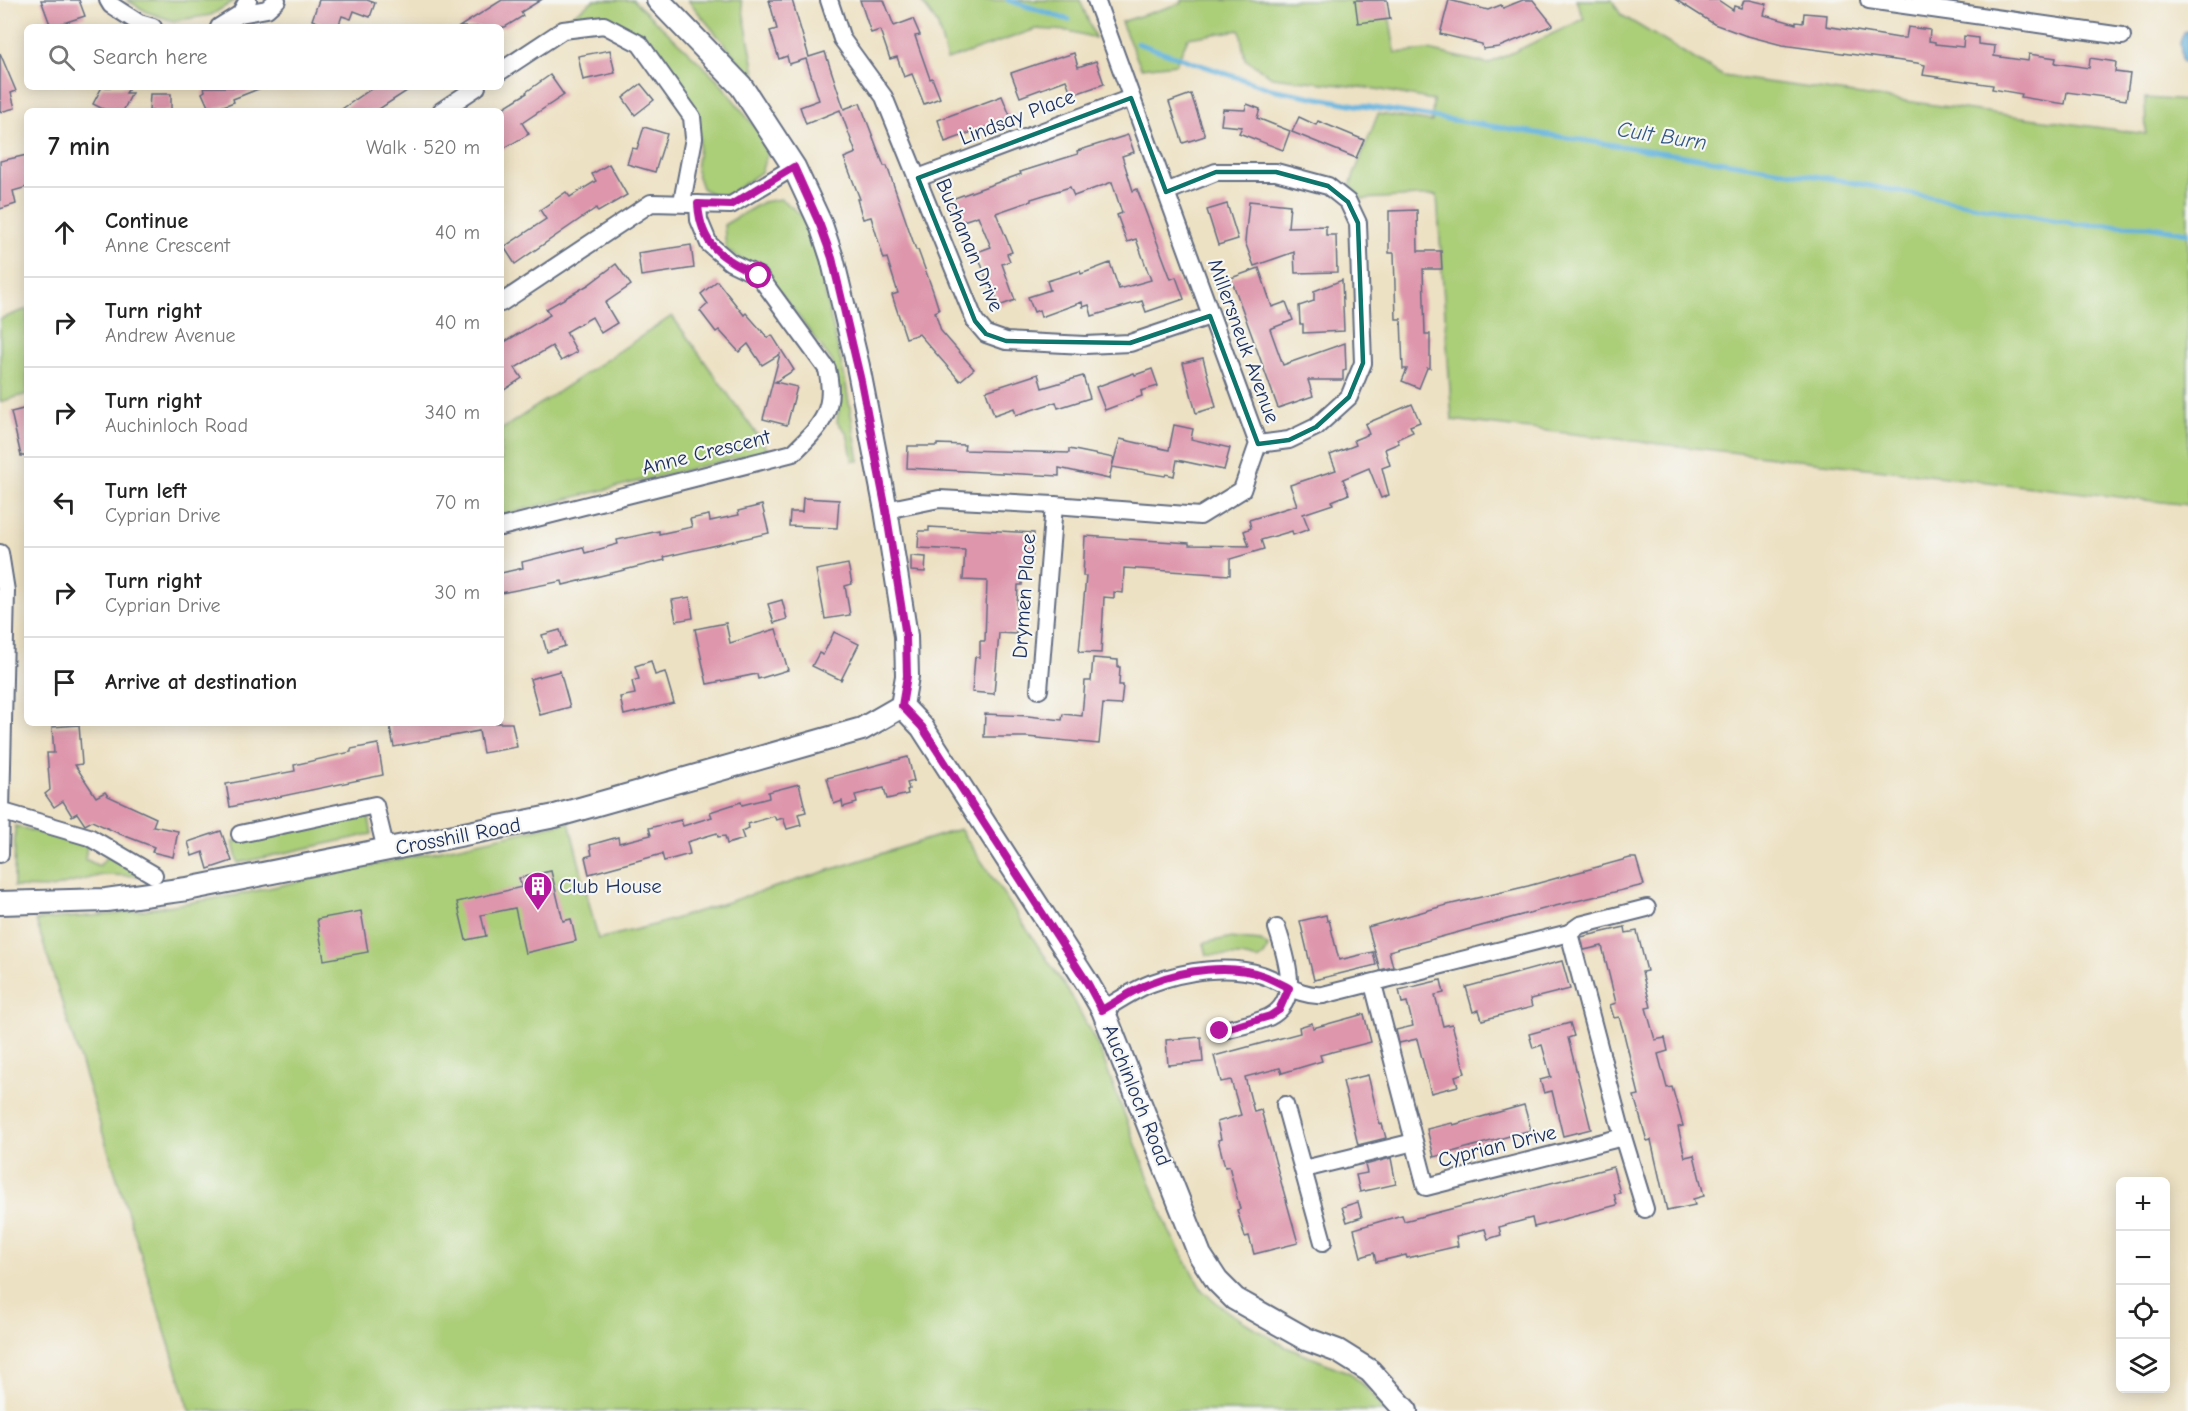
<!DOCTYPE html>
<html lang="en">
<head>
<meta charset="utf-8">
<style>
  :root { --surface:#fff; --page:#f2f2f2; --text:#222; --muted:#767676; --line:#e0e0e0 }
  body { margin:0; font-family:"Comic Neue",sans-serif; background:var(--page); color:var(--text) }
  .controls { position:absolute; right:18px; bottom:18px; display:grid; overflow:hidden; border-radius:9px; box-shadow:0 3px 15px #0003 }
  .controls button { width:54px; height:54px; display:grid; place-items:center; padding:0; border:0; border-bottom:2px solid var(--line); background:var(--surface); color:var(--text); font:30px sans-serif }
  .stop { position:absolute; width:18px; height:18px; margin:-14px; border:4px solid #b5179e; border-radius:50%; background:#fff }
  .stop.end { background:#b5179e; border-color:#fff; box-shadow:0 2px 6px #0008 }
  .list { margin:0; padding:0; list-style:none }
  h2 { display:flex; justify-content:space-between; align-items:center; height:78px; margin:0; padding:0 24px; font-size:26px }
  h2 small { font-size:20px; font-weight:400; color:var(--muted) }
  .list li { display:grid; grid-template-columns:39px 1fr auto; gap:18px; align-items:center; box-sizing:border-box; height:90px; padding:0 24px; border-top:2px solid var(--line) }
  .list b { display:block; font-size:22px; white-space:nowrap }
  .list p { margin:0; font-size:20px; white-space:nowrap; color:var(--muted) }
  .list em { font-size:20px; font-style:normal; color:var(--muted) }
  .icon { flex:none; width:33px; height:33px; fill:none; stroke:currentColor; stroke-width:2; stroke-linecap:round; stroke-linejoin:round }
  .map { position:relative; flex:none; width:2188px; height:1411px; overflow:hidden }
  .search { position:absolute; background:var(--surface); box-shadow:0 3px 15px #0003; left:24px; top:24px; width:480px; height:66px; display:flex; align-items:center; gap:15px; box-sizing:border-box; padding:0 21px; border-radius:9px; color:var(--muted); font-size:22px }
  .panel { position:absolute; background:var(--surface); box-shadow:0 3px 15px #0003; left:24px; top:108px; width:480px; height:618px; border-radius:9px }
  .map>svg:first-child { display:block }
</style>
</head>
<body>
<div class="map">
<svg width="2188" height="1411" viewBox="0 0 2188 1411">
  <rect width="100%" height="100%" fill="#f6f6f2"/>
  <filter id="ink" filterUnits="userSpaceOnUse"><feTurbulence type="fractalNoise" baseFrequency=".0167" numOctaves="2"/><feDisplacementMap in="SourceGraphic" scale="12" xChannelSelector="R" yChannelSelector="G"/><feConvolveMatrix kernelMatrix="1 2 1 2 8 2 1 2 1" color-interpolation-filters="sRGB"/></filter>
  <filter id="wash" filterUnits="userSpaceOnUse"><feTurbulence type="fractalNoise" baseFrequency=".008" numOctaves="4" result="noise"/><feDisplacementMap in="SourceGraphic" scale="24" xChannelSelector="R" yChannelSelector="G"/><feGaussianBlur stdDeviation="1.35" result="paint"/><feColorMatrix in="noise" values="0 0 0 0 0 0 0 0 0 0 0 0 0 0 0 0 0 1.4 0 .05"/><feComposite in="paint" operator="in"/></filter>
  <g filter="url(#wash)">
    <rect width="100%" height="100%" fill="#ede1c3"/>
    <g fill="#abce78" stroke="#637e6b" stroke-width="1.5">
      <polygon points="127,0 236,0 211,15 173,21 147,12"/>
      <polygon points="594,0 633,0 718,80 764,139 767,155 761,172 730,194 716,197 702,188 696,171 700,138 642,38 573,21 570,17"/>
      <polygon points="688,0 741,0 757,83"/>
      <polygon points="920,0 1080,0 1095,38 1069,31 1036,29 947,60 937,23"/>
      <polygon points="1182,0 1387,0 1395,53 1429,50 1488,64 1584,19 1576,0 1612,0 1621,15 1723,76 2146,134 2145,98 2188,101 2188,505 1452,420 1437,195 1362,199 1350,185 1378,114 1432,122 1433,100 1376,89 1272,77 1245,59 1240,30 1188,38 1176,64 1141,68 1121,22 1182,3"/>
      <polygon points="781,199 800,214 812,238 845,379 859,461 853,461 847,433 837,422 840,400 832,361 771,280 726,249 724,225 763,202"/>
      <polygon points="27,309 27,394 0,402 0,319"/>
      <polygon points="672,316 768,450 501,515 501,430"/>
      <polygon points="368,813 372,834 238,863 233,842"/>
      <polygon points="569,822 598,939 658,924 960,829 1072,997 1099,1048 1169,1231 1202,1290 1228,1312 1286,1347 1350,1373 1373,1395 1385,1411 190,1411 36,920 117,914 237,895"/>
      <polygon points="15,826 87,846 85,859 99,866 108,856 141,876 102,875 51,888 14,887"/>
      <polygon points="1228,938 1261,941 1268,947 1264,956 1258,960 1242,956 1207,955 1204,943"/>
    </g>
    <polygon fill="#64b3de" stroke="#40719e" stroke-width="1.5" points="2188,31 2188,65 2182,61 2180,43 2183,32"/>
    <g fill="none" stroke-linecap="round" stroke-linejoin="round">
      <g stroke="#64b3de" stroke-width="5">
        <polyline points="1008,0 1069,20"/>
        <polyline points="1137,43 1271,89 1356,105 1828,178 2074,224 2148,226 2188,233"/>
      </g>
    </g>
    <g id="blocks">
      <g fill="#de96ac">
        <polygon points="41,0 79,0 85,16 51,27"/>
        <polygon points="319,0 367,0 375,3 370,17 354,11 351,19 342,16 338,27 330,27 312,20"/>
        <polygon points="502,0 541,0 521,12 523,16 505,27 459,27"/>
        <polygon points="769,0 792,0 809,57 825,52 844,109 860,103 884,166 887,166 916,250 918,250 933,291 939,310 935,312 941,331 974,369 960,381 919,334 906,338 892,295 898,293 887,258 884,259 871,217 863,219 857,199 860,199 844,158 856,153 840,110 806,124 800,107 819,100 806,59 789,64 787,56 779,59 770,31 777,29"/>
        <polygon points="860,0 884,0 894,26 913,19 920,35 915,36 930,79 932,78 940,98 924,104 912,74 904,77 897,57 890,59 880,30 871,33"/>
        <polygon points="1355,0 1387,0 1390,19 1358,23"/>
        <polygon points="1449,0 1488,10 1501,5 1503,8 1523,0 1533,0 1553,25 1499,47 1483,49 1482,44 1440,34"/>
        <polygon points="1676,0 1718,0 1733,10 1734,6 1741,8 1744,0 1750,0 1767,4 1764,15 1796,24 1796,22 1803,23 1804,13 1827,15 1826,26 1899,38 1906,38 1908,27 1930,30 1929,41 1935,42 1935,44 1963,47 1964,36 1978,38 1978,44 1995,46 1994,56 2028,61 2029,54 2056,58 2055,63 2089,68 2090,58 2116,62 2115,72 2130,74 2126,100 2067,92 2065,104 2021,97 2022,94 1992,89 1993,85 1923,75 1925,65 1917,63 1782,45 1744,35 1714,24"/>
        <polygon points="610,50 615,73 583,80 578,56"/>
        <polygon points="0,53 16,91 11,93 15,108 0,112"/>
        <polygon points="1074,53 1078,67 1096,61 1104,84 1072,95 1066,80 1020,97 1011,73 1061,56 1062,57"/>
        <polygon points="550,75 564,95 522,123 529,134 501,150 501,109 527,93 526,92"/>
        <polygon points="641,84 654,100 635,115 623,98"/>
        <polygon points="102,87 130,87 126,93 132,93 123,111 107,111 93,104"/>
        <polygon points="204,87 261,87 261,88 233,99 234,102 210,111 202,93 205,91"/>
        <polygon points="374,87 413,87 376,111 339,111"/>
        <polygon points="150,94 171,94 171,111 149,111"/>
        <polygon points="1191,94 1205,136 1183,143 1169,102"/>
        <polygon points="1002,96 1011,118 945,142 938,120"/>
        <polygon points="1247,104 1260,109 1257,118 1290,131 1283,150 1239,133 1242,127 1221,125 1223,109 1245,110"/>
        <polygon points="1299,117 1316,125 1318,121 1364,140 1356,158 1292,132"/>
        <polygon points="644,127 667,134 655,172 627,164 632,148 637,149"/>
        <polygon points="1128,135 1134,152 1122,156 1133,191 1137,189 1171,279 1176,277 1184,299 1146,312 1142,301 1092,316 1089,305 1083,307 1082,302 1041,317 1039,310 1034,312 1028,297 1050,290 1047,281 1080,271 1081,274 1110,263 1119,289 1151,280 1136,239 1127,242 1117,215 1122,213 1112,182 1074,196 1070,187 1031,199 1031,201 996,213 1012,252 1007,254 1010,261 1002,264 1015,300 999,306 994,291 991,292 977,252 991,247 978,216 960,222 952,199 1021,174 1020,172 1078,154 1077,151"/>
        <polygon points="27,155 27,187 13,191 16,204 0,209 0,161"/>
        <polygon points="609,164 627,195 598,212 596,208 515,264 504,247 546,219 540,210 566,192 570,197 596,181 592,174"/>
        <polygon points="1249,201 1290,205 1288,227 1326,226 1326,235 1336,235 1337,272 1295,273 1294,252 1254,266 1245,242"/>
        <polygon points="1227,204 1238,239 1218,245 1207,210"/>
        <polygon points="1417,210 1418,251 1441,251 1442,269 1423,269 1425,334 1430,334 1430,368 1427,368 1419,388 1402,381 1407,369 1403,369 1401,319 1396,319 1394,253 1389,253 1389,211"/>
        <polygon points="691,245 694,268 641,276 638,253"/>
        <polygon points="616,264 631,285 605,303 617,323 601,333 592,317 566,332 577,352 561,361 552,346 515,368 522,378 501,392 501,344 550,315 546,309 588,285"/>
        <polygon points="1259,268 1272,307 1286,302 1293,320 1270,329 1283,365 1345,343 1346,370 1343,371 1343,380 1308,380 1313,396 1278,408 1231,278"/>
        <polygon points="1342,280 1344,331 1303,333 1303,324 1300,324 1299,306 1314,301 1314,291"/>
        <polygon points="717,281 744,315 746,313 768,338 772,335 794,370 775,382 797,387 787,425 763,419 780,354 762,365 748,344 739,352 719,330 716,332 700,311 708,304 701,294"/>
        <polygon points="1203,358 1216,407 1196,413 1183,363"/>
        <polygon points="1152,369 1158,386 1141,391 1142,396 1105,410 1096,387 1134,373 1135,375"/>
        <polygon points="1038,374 1042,388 1083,376 1090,398 1058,408 1056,402 1016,415 1014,408 994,415 986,391"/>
        <polygon points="1412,404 1420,422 1410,426 1413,432 1397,439 1399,443 1385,449 1390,465 1382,468 1389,495 1381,498 1369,468 1343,479 1349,494 1332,501 1333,504 1303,514 1309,529 1293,535 1292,531 1261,540 1264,549 1230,559 1230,575 1124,568 1123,593 1114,592 1114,598 1104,597 1101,653 1079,652 1086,576 1083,576 1085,536 1189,543 1189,545 1249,546 1244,531 1251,528 1249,520 1297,505 1290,485 1336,470 1330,455 1356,445 1354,440 1369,434 1365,424"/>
        <polygon points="27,408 27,456 21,456 11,412"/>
        <polygon points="1174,425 1193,429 1191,439 1230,448 1224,470 1177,460 1174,476 1166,474 1165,476 1112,467 1120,439 1169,450"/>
        <polygon points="937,444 965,445 964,450 1069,453 1069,449 1114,458 1109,479 1059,468 1059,476 907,468 908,446 937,446"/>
        <polygon points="803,498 839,500 837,528 789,526 790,512 802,512"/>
        <polygon points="762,505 769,533 664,557 665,560 563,585 562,581 501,593 501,573 523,568 522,562 583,547 585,553 618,544 617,540 659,531 659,534 692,527 690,519 709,515 710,521 739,515 738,511"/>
        <polygon points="929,527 1034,533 1032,562 1023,561 1022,585 1018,585 1016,634 999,633 994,694 972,692 975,657 980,657 980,641 985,641 987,581 963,580 965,550 918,548 919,531 929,531"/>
        <polygon points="911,556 926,557 925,572 911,571"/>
        <polygon points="848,564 852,584 845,586 850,615 825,619 816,570"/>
        <polygon points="690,597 693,618 676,621 672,600"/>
        <polygon points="782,600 787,619 774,623 768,604"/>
        <polygon points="726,623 730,643 776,629 788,670 758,679 757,674 707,684 695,629"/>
        <polygon points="560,630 565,646 547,652 542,635"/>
        <polygon points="834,632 859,644 841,680 812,666 819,653 823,655"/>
        <polygon points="1093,658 1118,660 1118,667 1120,667 1119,685 1123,685 1121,705 1103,704 1099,744 1027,737 984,737 985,714 1028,716 1062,720 1063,714 1082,716 1085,681 1091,681"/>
        <polygon points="651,661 655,675 665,672 674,703 624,715 620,697 635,694 632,681 639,679 635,666"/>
        <polygon points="560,671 570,707 540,715 530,679"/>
        <polygon points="389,723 512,723 517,747 483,753 479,731 394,747"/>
        <polygon points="79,725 82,764 75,765 96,797 105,792 108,796 156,818 153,826 178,831 173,857 152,852 154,847 120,834 92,821 85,825 77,813 72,816 63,801 54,807 45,794 50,790 47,753 54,753 52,727"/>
        <polygon points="378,744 383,775 230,807 226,784 295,771 294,765 351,752 351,749"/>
        <polygon points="908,757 914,781 907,783 909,789 907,790 908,794 887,799 884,788 855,795 857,803 843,807 842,801 834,804 827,778"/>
        <polygon points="799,784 806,812 798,814 801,825 787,829 783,818 776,820 774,816 748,824 749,828 741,831 744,839 727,844 725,836 718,837 717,833 687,842 690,854 664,861 662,854 589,874 585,857 592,855 590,845 618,837 619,843 651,835 649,828 681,820 683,826 712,817 710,812 741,802 742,805 769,798 768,792"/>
        <polygon points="221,831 232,861 208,869 203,852 192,856 188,842"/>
        <polygon points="1630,858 1636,858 1644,885 1551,907 1389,951 1393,967 1380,970 1368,927 1443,906 1528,886"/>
        <polygon points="551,871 563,921 571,919 576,941 525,953 515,908 481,915 486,936 466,940 457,902 522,887 519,878"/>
        <polygon points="361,911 368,952 324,960 317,919"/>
        <polygon points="1326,915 1327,921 1329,920 1339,960 1373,952 1376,965 1314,980 1300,921"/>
        <polygon points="1625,927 1626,933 1637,931 1647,971 1642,972 1651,1007 1646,1008 1655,1040 1665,1038 1668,1051 1658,1054 1667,1088 1672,1087 1683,1126 1678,1127 1685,1157 1694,1155 1704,1196 1693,1199 1695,1205 1667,1211 1651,1140 1647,1141 1634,1096 1639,1095 1623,1030 1619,1017 1614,1018 1610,1005 1616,1003 1602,946 1584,950 1581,937"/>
        <polygon points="1562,961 1570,989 1530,999 1532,1007 1482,1020 1479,1010 1473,1012 1466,987"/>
        <polygon points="1441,980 1444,993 1435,995 1443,1026 1452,1024 1465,1073 1455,1076 1458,1086 1431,1093 1417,1039 1399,1043 1396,1030 1413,1026 1407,1002 1402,1003 1399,990"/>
        <polygon points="1364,1014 1371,1042 1320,1055 1322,1061 1282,1073 1280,1068 1245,1077 1254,1112 1261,1110 1298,1243 1254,1254 1249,1236 1245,1237 1237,1210 1240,1209 1229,1166 1225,1167 1218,1140 1221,1139 1217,1122 1241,1115 1231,1080 1221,1082 1214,1056 1300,1033 1299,1027 1312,1023 1313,1028"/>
        <polygon points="1570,1023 1574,1036 1568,1038 1591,1129 1563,1136 1552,1091 1544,1093 1540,1080 1551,1077 1542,1045 1533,1048 1529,1034"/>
        <polygon points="1201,1037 1203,1062 1168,1065 1166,1040"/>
        <polygon points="1368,1075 1380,1125 1382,1124 1386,1138 1358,1145 1343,1081"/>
        <polygon points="1524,1105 1531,1130 1434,1157 1427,1129 1452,1123 1453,1125"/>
        <polygon points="1391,1158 1396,1184 1360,1192 1356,1175 1367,1173 1365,1165"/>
        <polygon points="1613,1167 1620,1193 1614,1194 1617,1205 1534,1227 1532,1218 1499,1227 1501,1235 1488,1239 1485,1229 1456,1236 1458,1246 1407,1258 1406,1255 1376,1262 1374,1253 1361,1257 1354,1229 1402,1215 1404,1221"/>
        <polygon points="1358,1202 1362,1217 1347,1222 1342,1207"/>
      </g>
    </g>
  </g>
  <g filter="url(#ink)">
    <use href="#blocks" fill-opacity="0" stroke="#646d81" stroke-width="1.5"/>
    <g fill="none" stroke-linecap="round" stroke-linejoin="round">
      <g stroke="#646d81" stroke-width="20">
        <g id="minor">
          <polyline points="108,0 111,5 139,23 153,27"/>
          <polyline points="829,0 842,39 884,97 975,321 986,334 1006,341 1085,345 1130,343 1210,316"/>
          <polyline points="1869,0 2122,36"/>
          <polyline points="240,14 267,9 277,0"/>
          <polyline points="219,27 240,14 248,0"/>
          <polyline points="501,71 563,30 604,25 640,44 692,117 694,138 682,202"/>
          <polyline points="441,111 477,87"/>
          <polyline points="918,178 1131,98"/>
          <polyline points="1166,192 1216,172 1276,172 1328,186 1348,202 1358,223 1363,363 1349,397 1316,427 1289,440 1258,444"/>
          <polyline points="501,303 651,203 731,205 794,167"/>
          <polyline points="886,510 939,499 1054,505 1200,516 1242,490 1258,444 1096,0"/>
          <path d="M501 527 793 453C821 426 837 410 827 369L759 276 730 262 709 244 699 220 698 204"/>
          <polyline points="0,553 6,591 0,854"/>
          <polyline points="1039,690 1054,505"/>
          <polyline points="0,811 89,837 154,875"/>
          <polyline points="240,834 375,805 386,850"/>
          <polyline points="1569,933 1580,925 1647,908"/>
          <polyline points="1373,984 1426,1187 1623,1137"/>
          <path d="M1103 1010C1118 1001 1135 989 1152 983 1185 971 1228 964 1262 975 1283 982 1300 997 1323 995L1569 933 1623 1137 1645 1209"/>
          <path d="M1220 1031C1236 1027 1254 1024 1269 1017 1303 1000 1285 954 1277 928"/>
          <polyline points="1285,1105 1323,1242"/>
          <polyline points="1304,1169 1414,1142"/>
        </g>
      </g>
      <g stroke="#646d81" stroke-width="26">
        <g id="secondary">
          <polyline points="658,0 741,86 794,167 821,225 832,258 858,366 886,510 906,636 907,676 902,706 922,727 1088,984 1103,1010 1200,1255 1217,1281 1235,1299 1306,1339 1338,1351 1370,1371 1406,1411"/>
          <polyline points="0,903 106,900 187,889 555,816 862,729 902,706"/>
        </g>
      </g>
      <use href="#minor" stroke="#fff" stroke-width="16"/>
      <use href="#secondary" stroke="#fff" stroke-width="22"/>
    </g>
  </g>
  <g fill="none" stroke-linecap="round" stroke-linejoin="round" filter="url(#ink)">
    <path stroke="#b5179e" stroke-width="8" d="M759 276C723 258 701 248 698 204L731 205 794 167 820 225 832 258 861 381 886 510 906 636 907 676 902 706 922 727 1088 984 1102 1010C1118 1001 1134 989 1151 983 1183 970 1231 963 1264 976 1272 979 1281 984 1289 988L1279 1010 1270 1016 1220 1031"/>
  </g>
  <path fill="none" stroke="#0f766e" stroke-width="4.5" stroke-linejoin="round" d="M1131 98 1166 192 1216 172H1276L1328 186 1348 202 1358 223 1363 363 1349 397 1316 427 1289 440 1258 444 1210 316 1130 343 1006 341 986 334 975 321 918 178Z"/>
  <defs>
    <g id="building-pin" transform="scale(1.5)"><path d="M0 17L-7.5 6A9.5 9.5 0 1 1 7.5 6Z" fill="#b5179e" stroke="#f6f6f2"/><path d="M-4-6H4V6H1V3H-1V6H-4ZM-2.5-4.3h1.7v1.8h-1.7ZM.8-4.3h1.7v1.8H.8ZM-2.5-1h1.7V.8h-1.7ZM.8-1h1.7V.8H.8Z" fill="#fff"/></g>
  </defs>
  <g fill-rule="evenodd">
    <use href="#building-pin" x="538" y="886"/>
  </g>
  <g text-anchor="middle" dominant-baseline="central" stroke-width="4.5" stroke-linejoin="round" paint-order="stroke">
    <g font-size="21" fill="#1b2f5e" stroke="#f6f6f2">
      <text transform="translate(1017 117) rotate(-21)">Lindsay Place</text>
      <text transform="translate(970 245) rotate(67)">Buchanan Drive</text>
      <text transform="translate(1244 341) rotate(70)">Millersneuk Avenue</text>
      <text transform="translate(706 452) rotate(-14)">Anne Crescent</text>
      <text transform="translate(1024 596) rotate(-86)">Drymen Place</text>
      <text transform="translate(458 836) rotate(-11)">Crosshill Road</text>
      <text transform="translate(1137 1095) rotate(68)">Auchinloch Road</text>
      <text transform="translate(1497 1146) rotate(-14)">Cyprian Drive</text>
    </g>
    <g font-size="21" fill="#1b2f5e" stroke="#f6f6f2" text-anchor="start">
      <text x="559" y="886">Club House</text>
    </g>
    <g font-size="22" font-style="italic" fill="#315784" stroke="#f6f6f2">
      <text transform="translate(1662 136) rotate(9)">Cult Burn</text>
    </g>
  </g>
</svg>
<div class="controls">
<button>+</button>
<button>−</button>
<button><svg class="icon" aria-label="locate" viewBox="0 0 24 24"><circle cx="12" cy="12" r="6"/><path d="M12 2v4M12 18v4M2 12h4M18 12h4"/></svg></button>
<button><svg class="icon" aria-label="layers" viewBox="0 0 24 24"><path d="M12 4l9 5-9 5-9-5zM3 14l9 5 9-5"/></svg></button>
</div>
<div class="stop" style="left:759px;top:276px"></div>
<div class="stop end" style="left:1220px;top:1031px"></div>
<div class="search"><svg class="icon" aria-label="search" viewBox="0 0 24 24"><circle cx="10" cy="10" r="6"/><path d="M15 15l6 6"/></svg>Search here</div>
<section class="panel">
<h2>7 min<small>Walk · 520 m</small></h2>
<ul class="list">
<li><svg class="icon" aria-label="ahead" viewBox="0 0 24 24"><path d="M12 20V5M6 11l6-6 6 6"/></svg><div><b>Continue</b><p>Anne Crescent</p></div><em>40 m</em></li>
<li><svg class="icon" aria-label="right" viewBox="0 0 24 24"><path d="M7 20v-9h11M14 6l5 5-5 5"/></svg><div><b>Turn right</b><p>Andrew Avenue</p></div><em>40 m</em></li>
<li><svg class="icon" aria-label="right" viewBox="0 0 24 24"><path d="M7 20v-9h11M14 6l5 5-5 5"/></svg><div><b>Turn right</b><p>Auchinloch Road</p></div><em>340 m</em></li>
<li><svg class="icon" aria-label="left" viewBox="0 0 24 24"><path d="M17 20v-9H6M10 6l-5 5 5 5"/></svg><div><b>Turn left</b><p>Cyprian Drive</p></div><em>70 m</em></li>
<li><svg class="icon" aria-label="right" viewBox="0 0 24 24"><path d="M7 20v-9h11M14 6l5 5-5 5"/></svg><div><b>Turn right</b><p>Cyprian Drive</p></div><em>30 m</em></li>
<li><svg class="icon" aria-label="arrive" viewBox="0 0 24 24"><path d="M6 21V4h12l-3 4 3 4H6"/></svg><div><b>Arrive at destination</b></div></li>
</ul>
</section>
</div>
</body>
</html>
